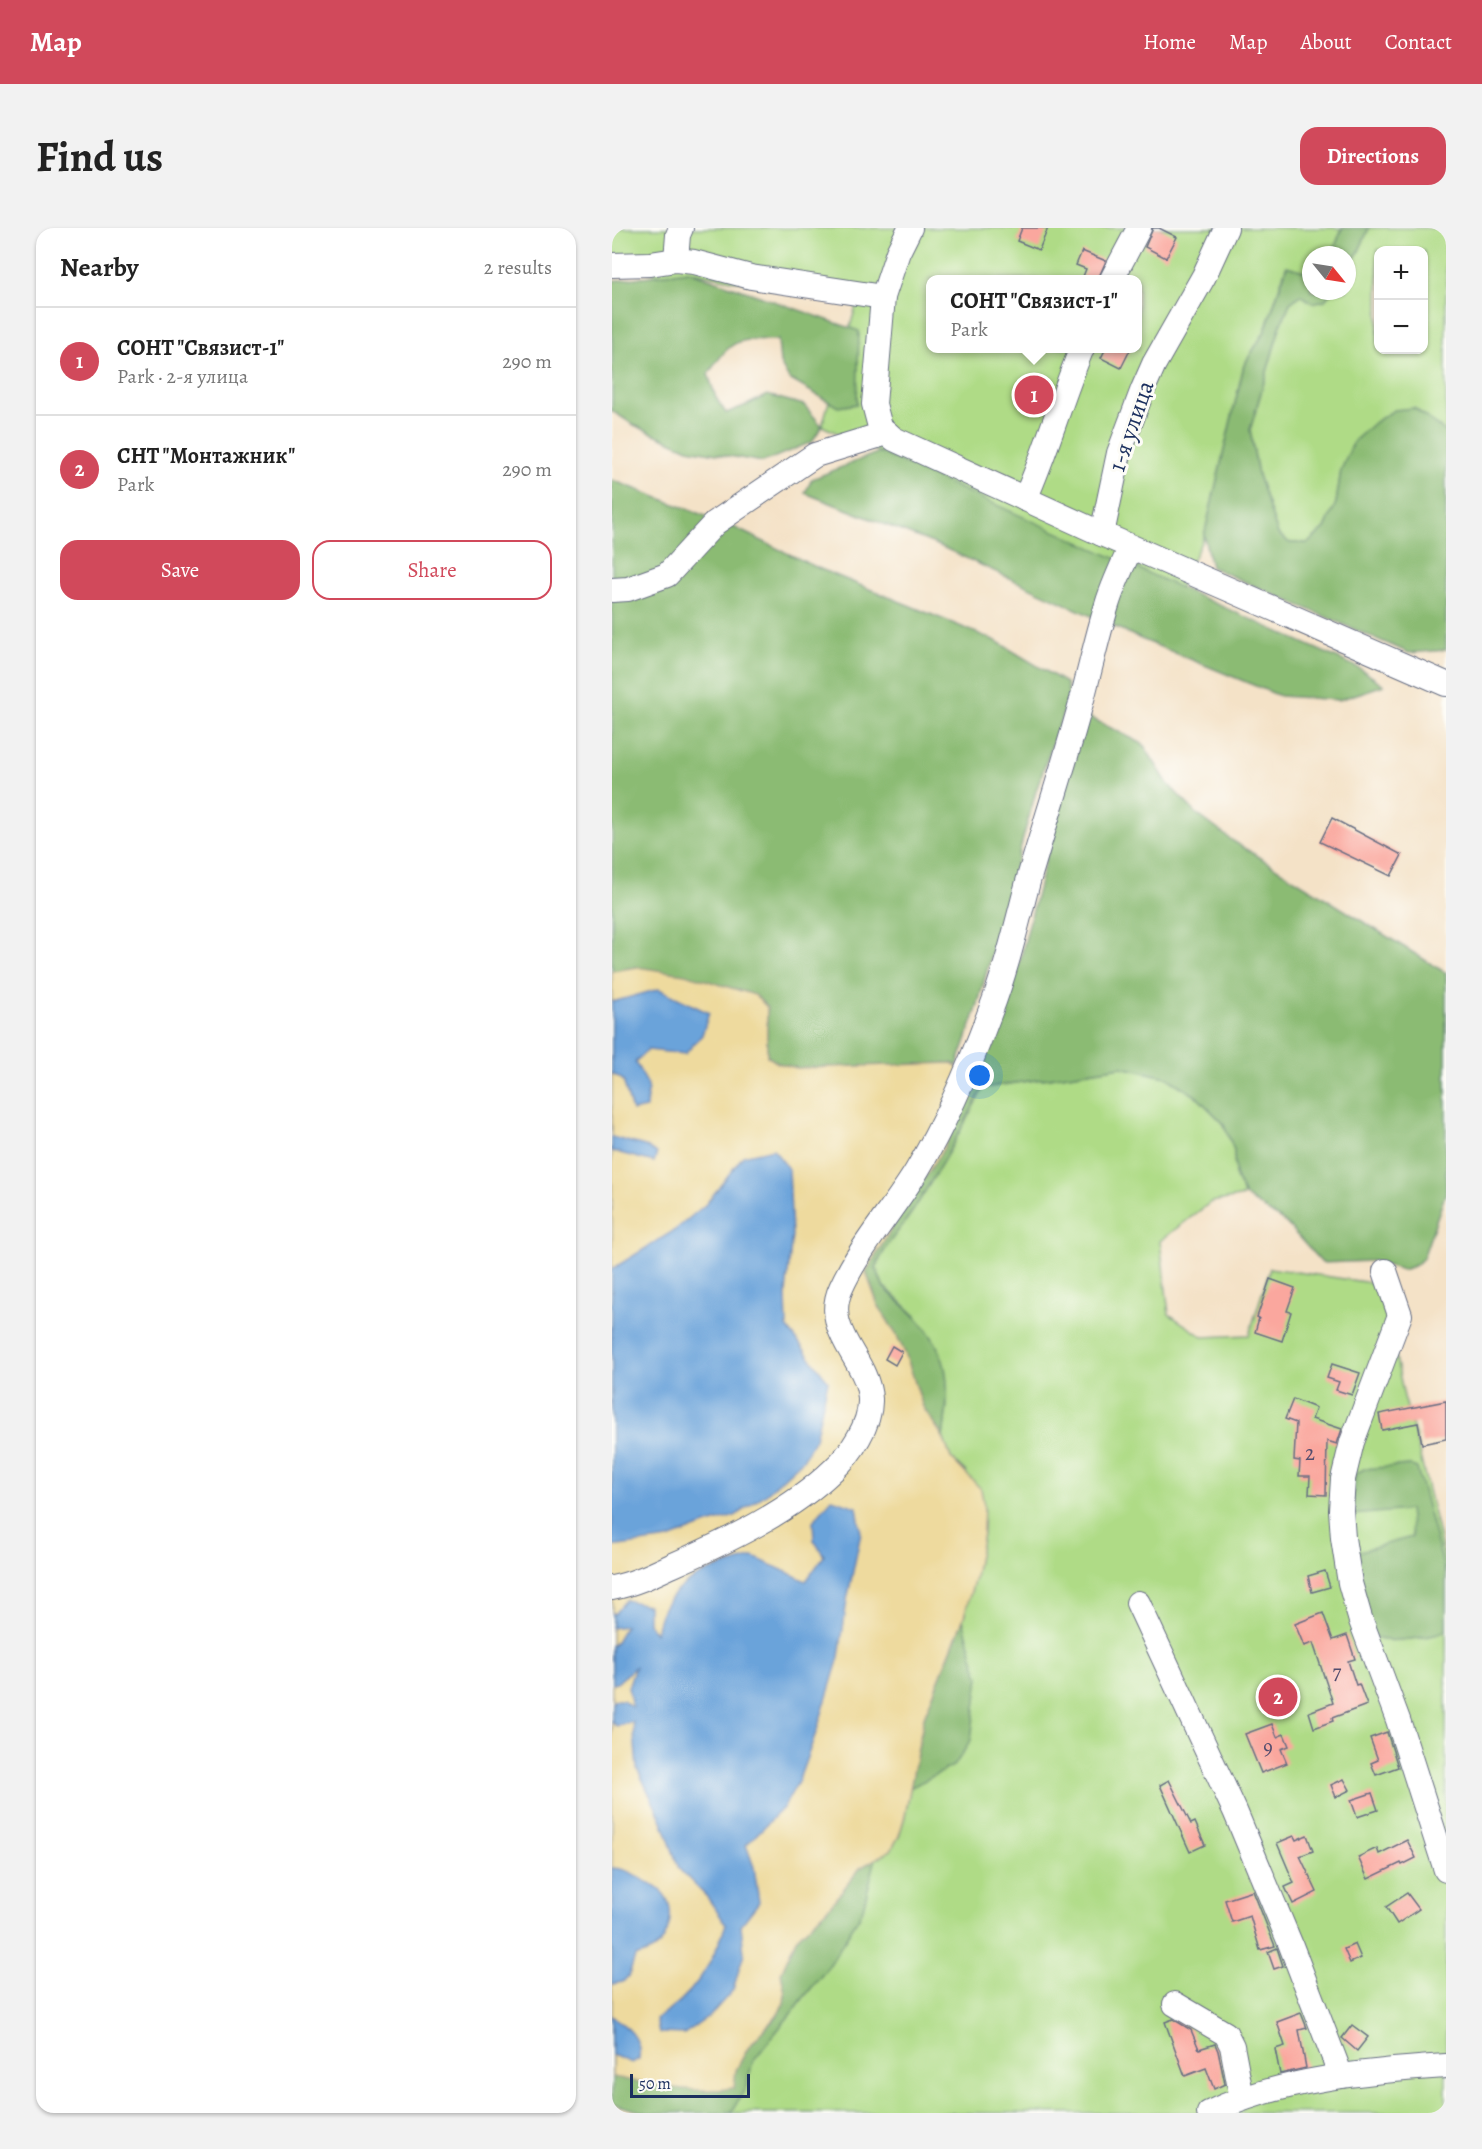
<!DOCTYPE html>
<html lang="en">
<head>
<meta charset="utf-8">
<style>
  :root { --surface:#fff; --page:#f2f2f2; --text:#222; --muted:#767676; --line:#e0e0e0; --accent:#d1495b }
  body { margin:0; font-family:Alegreya,serif; background:var(--page); color:var(--text) }
  .controls { position:absolute; right:18px; top:18px; display:grid; overflow:hidden; border-radius:12px; box-shadow:0 2px 4px #0004 }
  .controls button { width:54px; height:54px; display:grid; place-items:center; padding:0; border:0; border-bottom:2px solid var(--line); background:var(--surface); color:var(--text); font:30px sans-serif }
  .compass { position:absolute; left:690px; top:18px; width:54px; height:54px; border-radius:50%; background:var(--surface); box-shadow:0 2px 4px #0004; rotate:120deg }
  .scale { position:absolute; left:18px; bottom:15px; width:120px; box-sizing:border-box; padding-left:6px; border:3px solid #1b2f5e; border-top:0; font-size:16px; line-height:21px; white-space:nowrap; color:#1b2f5e; -webkit-text-stroke:4px #fdfcf7; paint-order:stroke }
  .you { position:absolute; left:368px; top:848px; width:21px; height:21px; margin:-15px; border:4px solid #fff; border-radius:50%; background:#1a73e8; box-shadow:0 0 0 9px #1a73e833 }
  .badge { display:grid; place-items:center; width:39px; height:39px; border-radius:50%; background:var(--accent); color:#fff; font-size:20px; font-weight:700 }
  .pin { position:absolute; translate:-50% -50%; border:3px solid #fff; box-shadow:0 2px 6px #0006 }
  .popup { position:absolute; left:314px; top:47px; width:216px; height:78px; box-sizing:border-box; display:grid; place-content:center; border-radius:12px; background:var(--surface); filter:drop-shadow(0 2px 4px #0005); font-size:20px; white-space:nowrap; color:var(--muted) }
  .popup b { font-size:22px; color:var(--text) }
  .popup::after { content:''; position:absolute; left:50%; top:100%; margin-left:-12px; border:12px solid transparent; border-top-color:var(--surface) }
  .list { margin:0; padding:0; list-style:none }
  h2 { display:flex; justify-content:space-between; align-items:center; height:78px; margin:0; padding:0 24px; font-size:26px }
  h2 small { font-size:20px; font-weight:400; color:var(--muted) }
  .list li { display:grid; grid-template-columns:39px 1fr auto; gap:18px; align-items:center; box-sizing:border-box; height:108px; padding:0 24px; border-top:2px solid var(--line) }
  .list b { display:block; font-size:22px; white-space:nowrap }
  .list p { margin:0; font-size:20px; white-space:nowrap; color:var(--muted) }
  .list em { font-size:20px; font-style:normal; color:var(--muted) }
  .actions { display:flex; gap:12px; padding:18px 24px }
  .actions a { flex:1; padding:14px 0; border:2px solid var(--accent); border-radius:18px; text-align:center; font-size:21px; color:var(--accent) }
  .actions .main { background:var(--accent); color:#fff }
  .map { position:relative; flex:none; width:834px; height:1885px; overflow:hidden; border-radius:18px }
  header { display:flex; align-items:center; gap:36px; box-sizing:border-box; height:84px; padding:0 30px; background:var(--accent); color:#fff }
  header strong { font-size:28px }
  nav { display:flex; gap:33px; margin-inline-start:auto; font-size:21px }
  .intro { display:flex; align-items:center; justify-content:space-between; box-sizing:border-box; height:144px; padding:0 36px }
  h1 { margin:0; font-size:42px }
  .button { padding:15px 27px; border-radius:18px; background:var(--accent); color:#fff; font-size:21px; font-weight:700 }
  main { display:flex; gap:36px; padding:0 36px }
  aside { flex:1; background:var(--surface); border-radius:18px; box-shadow:0 2px 4px #0004 }
  .map>svg:first-child { display:block }
</style>
</head>
<body>
<header>
<strong>Map</strong>
<nav><a>Home</a><a>Map</a><a>About</a><a>Contact</a></nav>
</header>
<div class="intro"><h1>Find us</h1><a class="button">Directions</a></div>
<main>
<aside>
<h2>Nearby<small>2 results</small></h2>
<ul class="list">
<li><span class="badge">1</span><div><b>СОНТ &quot;Связист-1&quot;</b><p>Park · 2-я улица</p></div><em>290 m</em></li>
<li><span class="badge">2</span><div><b>СНТ &quot;Монтажник&quot;</b><p>Park</p></div><em>290 m</em></li>
</ul>
<div class="actions"><a class="main">Save</a><a>Share</a></div>
</aside>
<div class="map">
<svg width="834" height="1885" viewBox="0 0 834 1885">
  <rect width="100%" height="100%" fill="#fdfcf7"/>
  <filter id="ink" filterUnits="userSpaceOnUse"><feTurbulence type="fractalNoise" baseFrequency=".0167" numOctaves="2"/><feDisplacementMap in="SourceGraphic" scale="12" xChannelSelector="R" yChannelSelector="G"/><feConvolveMatrix kernelMatrix="1 2 1 2 8 2 1 2 1" color-interpolation-filters="sRGB"/></filter>
  <filter id="wash" filterUnits="userSpaceOnUse"><feTurbulence type="fractalNoise" baseFrequency=".008" numOctaves="4" result="noise"/><feDisplacementMap in="SourceGraphic" scale="24" xChannelSelector="R" yChannelSelector="G"/><feGaussianBlur stdDeviation="1.35" result="paint"/><feColorMatrix in="noise" values="0 0 0 0 0 0 0 0 0 0 0 0 0 0 0 0 0 1.4 0 .05"/><feComposite in="paint" operator="in"/></filter>
  <g filter="url(#wash)">
    <rect width="100%" height="100%" fill="#f4e2c7"/>
    <g fill="#afdb86" stroke="#658572" stroke-width="1.5" fill-rule="evenodd">
      <path d="M0 0H730L720 27H699V45L674 39 653 103 632 137 592 308 567 361 210 198 244 78 76 43 48 47 0 35ZM318 51H526V120H318Z"/>
      <path d="M757 0H834V204L802 180 729 242 724 276 713 300 696 315H678L666 306 646 247 638 202 668 99 678 75 689 67 713 72 720 63H735V40L746 25ZM766 22H812V122H766Z"/>
      <path d="M509 839 554 849 584 868 611 895 622 922 623 947 633 968 599 974 548 1013 557 1086 591 1109 637 1107 658 1040 773 1057 782 1120 792 1169 803 1207 834 1337V1885H107L218 1678 248 1640 279 1622 287 1608 293 1588 304 1525 351 1392 363 1349 371 1305 354 1244 339 1230 331 1209 335 1177 304 1088 271 1057 264 1040C272 1017 289 1001 302 981 327 942 350 901 371 860Z"/>
    </g>
    <g fill="#8bbb73" stroke="#537568" stroke-width="1.5">
      <polygon points="730,0 757,0 746,25 735,40 735,27 720,27"/>
      <polygon points="675,38 699,45 699,63 720,63 713,72 700,75 689,67 678,75 668,99 638,202 646,247 666,306 678,315 696,315 713,300 724,275 729,242 742,213 763,194 782,182 802,180 834,204 834,422 797,425 599,339 592,308 632,137 653,103"/>
      <path d="M76 43 247 103 245 176 226 179 177 151 168 135 166 112C124 110 120 111 96 146L104 170 114 185 135 177 155 167 192 177 210 198 200 214 151 234 76 221 22 197 0 183V53Z"/>
      <polygon points="267,224 747,440 772,457 727,472 668,468 529,411 328,318 193,265 200,251"/>
      <polygon points="0,252 117,297 206,340 384,413 454,455 457,468 424,563 364,783 345,838 340,835 185,840 166,835 155,828 155,779 25,739 0,743"/>
      <path d="M475 488 531 516 556 556 585 586 621 613 834 745V964L811 1030 804 1037 791 1042 759 1033 710 1035 674 995 633 968 623 947 622 922 611 895 584 868 554 849 509 839 371 860C350 901 327 942 302 981 289 1001 272 1017 264 1040 266 1045 268 1052 271 1057 278 1067 292 1077 301 1086 341 1126 338 1157 331 1209L311 1179 294 1127 284 1106 266 1077 254 1044 278 1003 359 850 398 772 442 598Z"/>
      <path d="M797 1237 805 1240 834 1348V1403C823 1409 779 1415 767 1411 764 1410 761 1407 759 1406L744 1324 800 1309 797 1282 740 1287 743 1246 752 1241Z"/>
      <polygon points="351,1392 367,1449 359,1512 343,1537 298,1560 312,1489"/>
      <polygon points="264,1630 250,1684 217,1738 141,1833 134,1859 119,1885 35,1885 0,1876 0,1828 124,1842 136,1820 165,1788 172,1775 173,1765 169,1745 184,1711 218,1678 248,1640"/>
    </g>
    <path fill="#eeda9e" stroke="#84847e" stroke-width="1.5" d="M25 739 73 746 143 767 155 779V828L166 835 185 840 340 835 363 853 332 920 278 1003 254 1044 266 1077 284 1106 294 1127 311 1179 331 1209 339 1230 369 1261 372 1277 371 1305 363 1349 351 1392 312 1489 293 1588 287 1608 279 1622 248 1640 218 1678 184 1711 169 1745 173 1765 172 1775 165 1787 136 1820 124 1842 122 1860C81 1867 40 1856 0 1849V743Z"/>
    <g fill="#6ba3da" stroke="#43699c" stroke-width="1.5">
      <polygon points="47,761 97,785 90,807 73,826 36,822 23,834 36,857 34,880 20,883 11,852 0,845 0,774"/>
      <polygon points="0,909 33,918 45,925 42,934 0,923"/>
      <polygon points="161,921 177,941 180,1007 174,1066 175,1099 216,1153 203,1211 191,1232 154,1266 123,1288 93,1297 57,1311 0,1319 0,1041 63,1002 94,976 131,928"/>
      <path d="M220 1271 245 1279 249 1305 235 1372 227 1429 205 1502 186 1554 171 1580 134 1617 142 1639 147 1674 129 1697 132 1725 121 1762 98 1788 72 1806 47 1805 44 1791C81 1769 101 1736 114 1696L95 1669 67 1641 51 1595 25 1540 21 1494 4 1498 0 1493V1477L2 1472H11L20 1479 16 1459 23 1439 5 1455 0 1456V1417H2L13 1398 0 1400V1385L2 1386 14 1372 36 1377V1395L43 1405C46 1398 47 1389 51 1382 67 1348 109 1338 142 1329L194 1353 212 1328 202 1312 201 1293Z"/>
      <path d="M0 1640C12 1640 20 1645 30 1651 36 1655 45 1659 50 1664 65 1680 58 1711 41 1722 36 1725 29 1727 23 1729L17 1747 11 1754 0 1756Z"/>
      <path d="M0 1788C16 1800 30 1809 27 1831L20 1835 0 1827Z"/>
    </g>
    <g id="blocks">
      <g fill="#faa79e">
        <polygon points="410,0 436,0 427,22 405,13"/>
        <polygon points="541,0 547,0 565,9 554,30 533,19"/>
        <polygon points="470,23 494,33 486,51 470,51 474,41 464,37"/>
        <polygon points="494,120 519,120 509,140 489,130"/>
        <polygon points="720,590 790,627 779,648 708,614"/>
        <polygon points="658,1051 683,1060 675,1083 679,1084 670,1113 643,1104 647,1090 645,1089"/>
        <polygon points="280,1118 290,1124 283,1137 273,1131"/>
        <polygon points="720,1136 748,1145 740,1167 724,1162 727,1154 715,1150"/>
        <polygon points="681,1171 704,1180 700,1191 730,1201 725,1216 715,1213 714,1267 697,1266 698,1248 687,1248 688,1233 682,1232 684,1195 673,1191"/>
        <polygon points="834,1173 834,1211 810,1216 806,1195 770,1202 767,1186"/>
        <polygon points="713,1343 718,1359 700,1364 696,1348"/>
        <polygon points="711,1385 721,1412 735,1407 743,1431 736,1433 744,1457 747,1456 755,1477 720,1490 721,1493 702,1500 697,1484 721,1475 701,1415 692,1418 683,1396"/>
        <polygon points="660,1496 665,1509 672,1506 677,1518 669,1521 675,1535 649,1545 633,1506"/>
        <polygon points="775,1504 786,1539 764,1547 759,1535 766,1532 758,1510"/>
        <polygon points="732,1551 738,1562 724,1569 719,1557"/>
        <polygon points="557,1552 579,1596 583,1594 593,1617 578,1624 548,1557"/>
        <polygon points="760,1565 766,1582 745,1589 739,1572"/>
        <polygon points="695,1607 701,1623 688,1628 705,1664 681,1676 673,1659 682,1655 665,1615 682,1608 684,1612"/>
        <polygon points="795,1612 804,1630 790,1637 789,1635 756,1651 746,1629 765,1620 767,1626"/>
        <polygon points="641,1663 663,1718 648,1722 638,1688 620,1694 613,1672"/>
        <polygon points="795,1665 807,1681 785,1696 774,1679"/>
        <polygon points="743,1716 749,1730 738,1735 732,1721"/>
        <polygon points="665,1720 671,1738 662,1741 656,1724"/>
        <polygon points="689,1785 695,1800 687,1802 694,1840 668,1846 663,1821 673,1818 665,1794"/>
        <polygon points="561,1791 579,1802 587,1821 603,1816 606,1823 613,1856 602,1861 594,1840 573,1848 553,1794"/>
        <polygon points="740,1797 756,1809 745,1823 730,1810"/>
      </g>
    </g>
  </g>
  <g filter="url(#ink)">
    <use href="#blocks" fill-opacity="0" stroke="#676e83" stroke-width="1.5"/>
    <g fill="none" stroke-linecap="round" stroke-linejoin="round">
      <g stroke="#676e83" stroke-width="26">
        <g id="minor">
          <polyline points="298,0 286,24 271,69 262,176 268,199 282,211 490,306 834,456"/>
          <polyline points="64,32 66,7 69,0"/>
          <polyline points="0,37 38,36 64,32 82,34 139,49 271,69"/>
          <polyline points="500,51 527,0"/>
          <path d="M413 271C435 222 449 170 470 120"/>
          <polyline points="490,306 507,225 531,161 542,136 592,48 614,0"/>
          <polyline points="0,362 16,361 55,347 103,295 203,227 275,205"/>
          <polyline points="773,1043 788,1087 740,1214 731,1251 729,1282 731,1310 738,1355 748,1390 786,1492 834,1642"/>
          <path d="M0 1360C21 1356 40 1347 59 1338 114 1314 178 1284 221 1242 239 1226 259 1196 258 1171 256 1130 209 1104 229 1060 248 1018 280 983 304 944 334 894 358 838 378 784 395 740 405 695 417 650 434 592 453 534 469 475 478 442 485 409 495 377 501 357 510 338 519 319"/>
          <polyline points="526,1375 623,1583 678,1715 729,1848"/>
          <polyline points="563,1776 614,1806 620,1818 630,1871"/>
          <path d="M597 1885C667 1851 757 1843 834 1838"/>
        </g>
      </g>
      <use href="#minor" stroke="#fff" stroke-width="24"/>
    </g>
  </g>
  <g text-anchor="middle" dominant-baseline="central" stroke-width="6" stroke-linejoin="round" paint-order="stroke">
    <g font-size="21" fill="#534d6e">
      <text x="698" y="1225">2</text>
      <text x="725" y="1444">7</text>
      <text x="656" y="1519">9</text>
    </g>
    <g font-size="24" fill="#1b2f5e" stroke="#fdfcf7">
      <text transform="translate(519 198) rotate(-71)">1-я улица</text>
    </g>
  </g>
</svg>
<div class="controls">
<button>+</button>
<button>−</button>
</div>
<svg class="compass" viewBox="-18 -18 36 36"><path d="M0-13l5 13h-10z" fill="#e53935"/><path d="M0 13l5-13h-10z" fill="#767676"/></svg>
<div class="scale">50 m</div>
<div class="you"></div>
<div class="pin badge" style="left:422px;top:167px">1</div>
<div class="popup"><b>СОНТ &quot;Связист-1&quot;</b>Park</div>
<div class="pin badge" style="left:666px;top:1469px">2</div>
</div>
</main>
</body>
</html>
